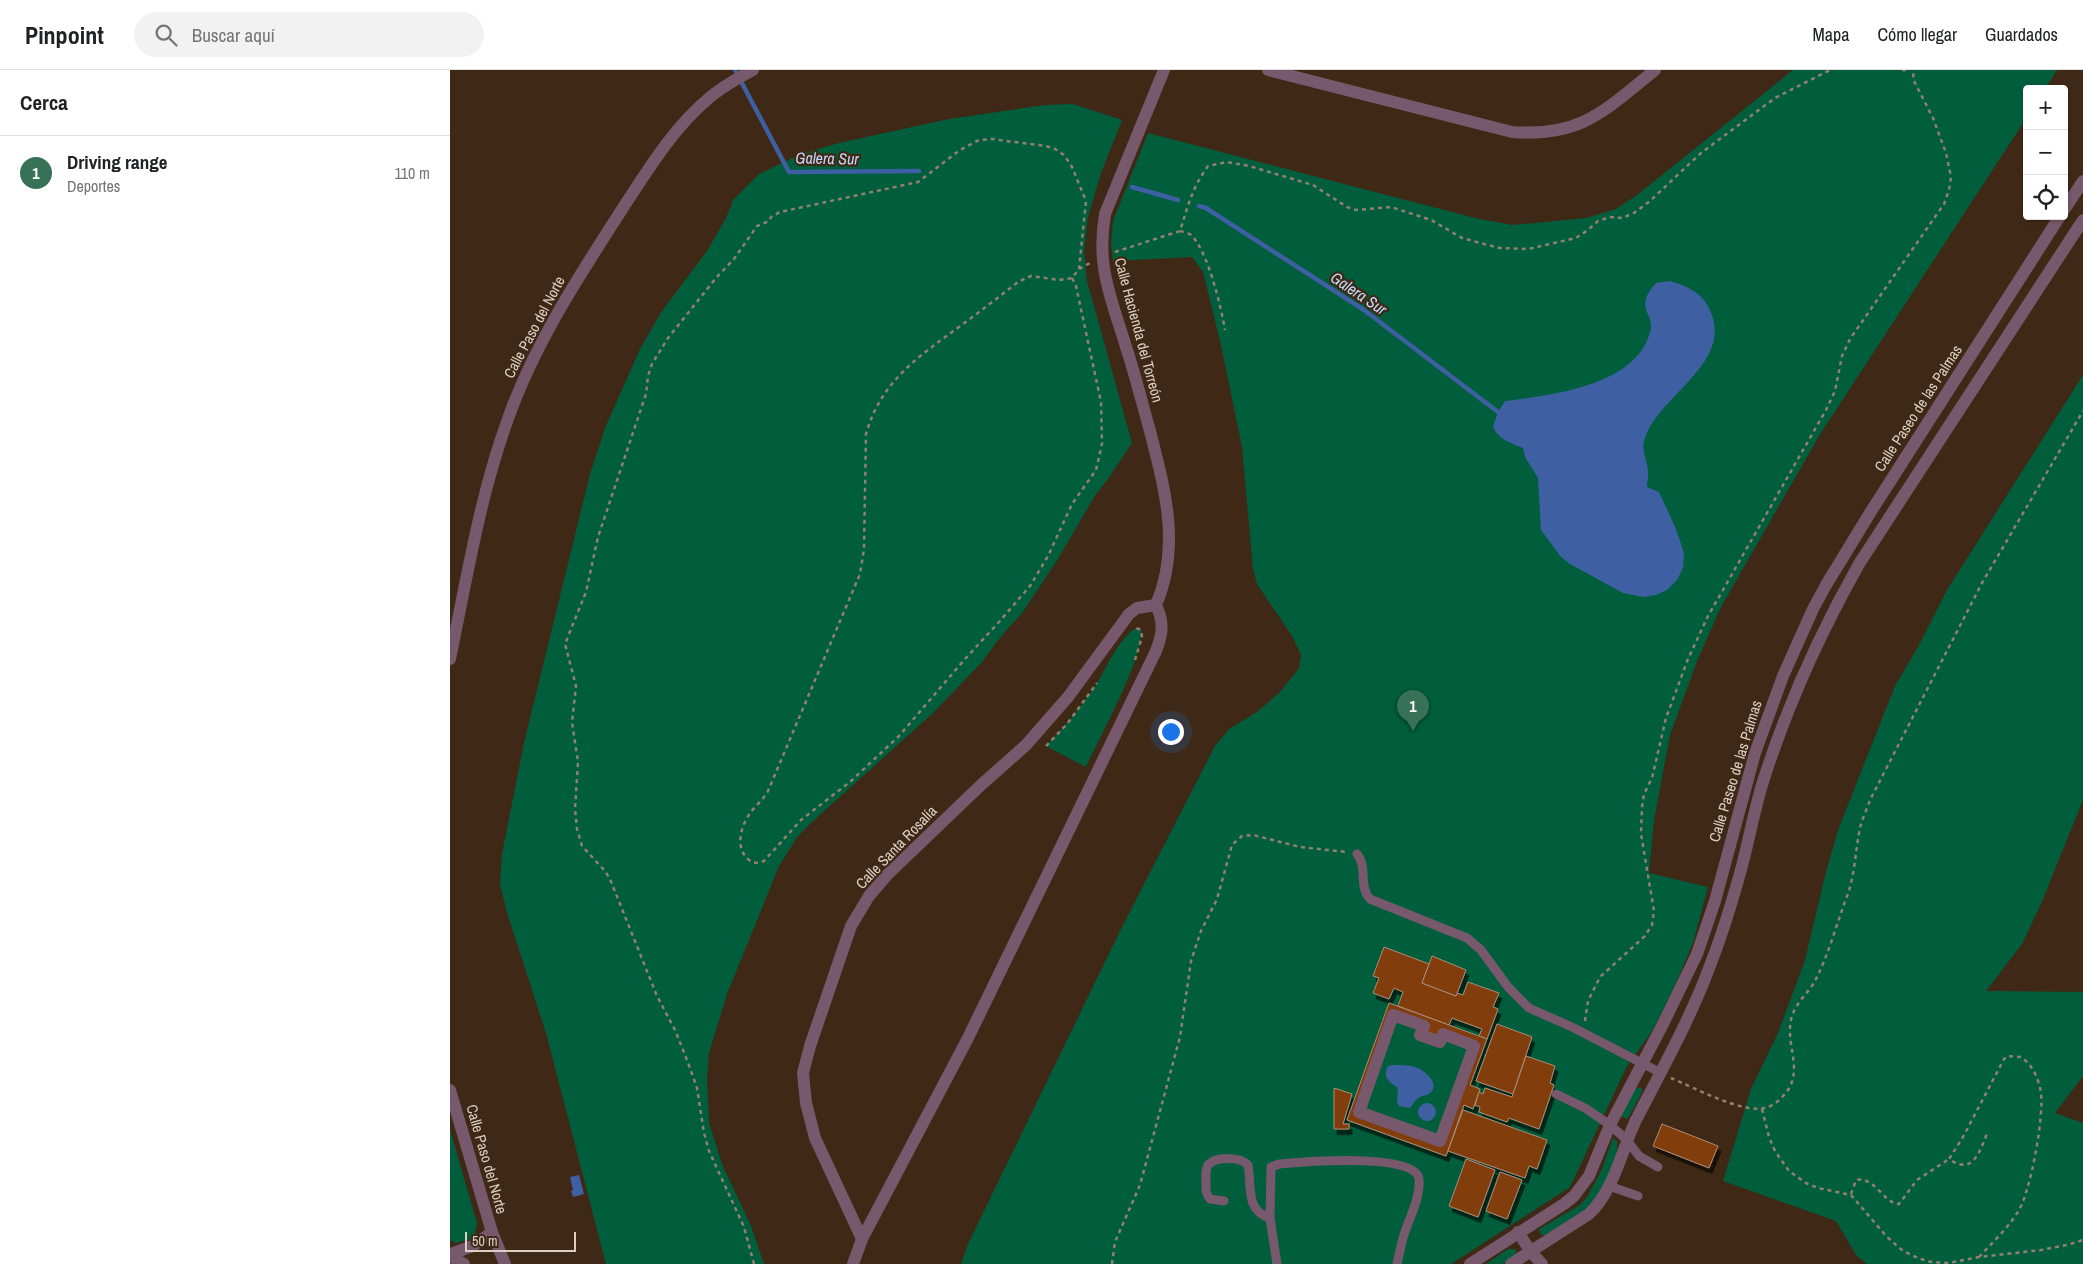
<!DOCTYPE html>
<html lang="es">
<head>
<meta charset="utf-8">
<style>
  :root { --surface:#fff; --page:#f2f2f2; --text:#202124; --muted:#757577; --line:#e0e0e0; --accent:#367158 }
  body { margin:0; font-family:"Archivo Narrow",sans-serif; background:var(--page); color:var(--text) }
  .controls { position:absolute; right:15px; top:15px; display:grid; overflow:hidden; border-radius:5px; box-shadow:0 1px 4px #0004 }
  .controls button { width:45px; height:45px; display:grid; place-items:center; padding:0; border:0; border-bottom:1px solid var(--line); background:var(--surface); color:var(--text); font:25px sans-serif }
  .scale { position:absolute; left:15px; bottom:12px; width:111px; box-sizing:border-box; padding-left:5px; border:2px solid #dccec3; border-top:0; font-size:14px; line-height:18px; white-space:nowrap; color:#dccec3; -webkit-text-stroke:4px #3f2916; paint-order:stroke }
  .you { position:absolute; left:720px; top:661px; width:18px; height:18px; margin:-12px; border:4px solid #fff; border-radius:50%; background:#1a73e8; box-shadow:0 0 0 8px #1a73e833 }
  .badge { display:grid; place-items:center; width:32px; height:32px; border-radius:50%; background:var(--accent); color:#fff; font-size:16px; font-weight:700 }
  .pin { position:absolute; translate:-50% -41px; filter:drop-shadow(0 1px 2px #0008) }
  .pin::after { content:''; position:absolute; top:26px; width:18px; height:15px; background:inherit; clip-path:polygon(0 0,100% 0,50% 100%) }
  .list { margin:0; padding:0; list-style:none }
  h2 { display:flex; justify-content:space-between; align-items:center; height:65px; margin:0; padding:0 20px; font-size:21px }
  h2 small { font-size:16px; font-weight:400; color:var(--muted) }
  .list li { display:grid; grid-template-columns:32px 1fr auto; gap:15px; align-items:center; box-sizing:border-box; height:75px; padding:0 20px; border-top:1px solid var(--line) }
  .list b { display:block; font-size:19px; white-space:nowrap }
  .list p { margin:0; font-size:16px; white-space:nowrap; color:var(--muted) }
  .list em { font-size:16px; font-style:normal; color:var(--muted) }
  .icon { flex:none; width:28px; height:28px; fill:none; stroke:currentColor; stroke-width:2; stroke-linecap:round; stroke-linejoin:round }
  .map { position:relative; flex:none; width:1633px; height:1194px; overflow:hidden }
  header { display:flex; align-items:center; gap:30px; box-sizing:border-box; height:70px; padding:0 25px; background:var(--surface); border-bottom:1px solid var(--line) }
  header strong { font-size:24px }
  nav { display:flex; gap:28px; margin-inline-start:auto; font-size:18px }
  .search { width:350px; height:45px; background:var(--page); display:flex; align-items:center; gap:12px; box-sizing:border-box; padding:0 18px; border-radius:28px; color:var(--muted); font-size:19px }
  main { display:flex }
  aside { flex:1; background:var(--surface) }
  .map>svg:first-child { display:block }
</style>
</head>
<body>
<header>
<strong>Pinpoint</strong>
<div class="search"><svg class="icon" aria-label="search" viewBox="0 0 24 24"><circle cx="10" cy="10" r="6"/><path d="M15 15l6 6"/></svg>Buscar aquí</div>
<nav><a>Mapa</a><a>Cómo llegar</a><a>Guardados</a></nav>
</header>
<main>
<aside>
<h2>Cerca<small></small></h2>
<ul class="list">
<li><span class="badge">1</span><div><b>Driving range</b><p>Deportes</p></div><em>110 m</em></li>
</ul>
</aside>
<div class="map">
<svg width="1633" height="1194" viewBox="0 0 1633 1194">
  <defs>
    <filter id="shadow"><feDropShadow dx="3" dy="5.5" stdDeviation="0" flood-color="#0009"/></filter>
  </defs>
  <rect width="100%" height="100%" fill="#3f2916"/>
  <g fill="#015e3c">
    <polygon points="1343,0 1607,0 1595,19 1577,19 1577,47 1369,366 1271,537 1247,591 1220,665 1204,750 1199,803 1258,817 1243,873 1226,913 1204,958 1176,998 1120,1117 1001,1194 511,1194 518,1174 669,863 765,676 779,659 807,642 831,621 849,598 851,585 842,566 807,514 803,499 792,377 771,275 753,202 742,187 663,191 661,173 663,151 698,63 1029,149 1063,155 1136,148 1166,139 1187,125"/>
    <polygon points="623,34 672,50 651,103 638,147 634,181 637,211 682,373 658,409 646,424 606,492 572,543 552,565 532,592 483,643 363,751 348,766 329,796 277,924 259,983 257,1009 259,1053 272,1094 301,1156 314,1194 156,1194 96,963 58,846 50,815 52,784 74,673 140,404 155,358 191,277 212,241 257,181 276,148 283,130 309,104 351,84 389,73 499,49 595,35"/>
    <polygon points="1633,305 1633,730 1591,834 1572,874 1536,921 1633,922 1633,1006 1605,1043 1633,1053 1633,1194 1417,1194 1406,1185 1386,1151 1273,1111 1301,1019 1328,963 1355,890 1376,802 1388,760 1445,616 1468,577 1497,520"/>
    <path d="M686 558 691 560C694 587 649 669 636 697L596 676C613 658 629 639 644 618 657 599 666 571 686 558Z"/>
    <polygon points="1190,1017 1192,1019 1192,1022 1179,1047 1176,1049 1171,1046 1184,1020"/>
    <polygon points="0,1060 27,1153 25,1164 21,1169 6,1173 0,1170"/>
    <path d="M1163 1068 1167 1071C1169 1088 1155 1120 1145 1133 1138 1142 1106 1158 1095 1165H1091L1089 1159 1130 1135 1137 1127 1152 1099Z"/>
    <polygon points="1058,1179 1066,1179 1066,1185 1053,1194 1036,1194"/>
  </g>
  <g fill="#3e5fa1">
    <path d="M1220 211C1237 216 1251 222 1259 238 1286 292 1210 324 1195 368 1190 380 1199 393 1198 406 1198 410 1197 412 1197 417L1209 422 1226 459 1234 483 1233 498 1227 510 1217 520 1206 525 1193 527 1173 523 1120 494 1111 487 1091 460 1088 408 1075 387 1073 378C1061 373 1049 370 1043 357L1048 342 1055 331C1101 325 1186 316 1200 262 1206 242 1182 240 1206 213Z"/>
    <path d="M942 995C948 995 958 995 965 997 973 999 987 1011 983 1019 980 1027 972 1024 967 1029 964 1031 963 1035 960 1038L949 1036 947 1031 948 1018C940 1012 933 1009 937 997Z"/>
    <circle cx="977" cy="1042" r="9"/>
    <polygon points="129,1105 134,1124 123,1127 121,1121 123,1120 120,1107"/>
  </g>
  <g fill="none" stroke-linecap="round" stroke-linejoin="round">
    <g stroke="#3e5fa1" stroke-width="4.5">
      <polyline points="285,0 339,102 469,101"/>
      <polyline points="682,117 728,130"/>
      <polyline points="749,136 756,138 914,240 1048,342"/>
    </g>
  </g>
  <g fill="#823c07" stroke="#ab8c7b" fill-rule="evenodd" filter="url(#shadow)">
    <polygon points="934,877 979,894 972,913 1006,926 1007,923 1013,925 1018,912 1049,923 1043,937 1048,939 1037,969 1029,966 1032,959 1002,948 999,955 948,936 953,922 944,918 939,929 923,923 929,908 923,906"/>
    <polygon points="982,886 1016,900 1006,926 972,913"/>
    <path d="M939 933 1037 969 1020 1015 1030 1019 1023 1039 1014 1035 996 1086 897 1050ZM943 945 974 956 970 965 993 964 1024 976 990 1071 909 1042Z"/>
    <polygon points="1047,954 1082,967 1063,1024 1026,1011"/>
    <polygon points="1076,986 1105,996 1100,1013 1104,1015 1089,1059 1059,1048 1057,1052 1029,1042 1030,1037 1025,1035 1029,1022 1033,1024 1035,1018 1062,1027"/>
    <polygon points="884,1018 902,1024 893,1054 899,1054 899,1059 884,1059"/>
    <polygon points="1013,1040 1097,1070 1087,1099 1079,1096 1075,1108 998,1081"/>
    <polygon points="1212,1054 1268,1076 1259,1098 1203,1076"/>
    <polygon points="1016,1089 1045,1100 1028,1147 999,1136"/>
    <polygon points="1050,1102 1072,1110 1057,1149 1036,1141"/>
  </g>
  <g fill="none" stroke-linecap="round" stroke-linejoin="round">
    <g stroke="#928071" stroke-width="2.5" stroke-dasharray="4 4" stroke-linecap="butt">
      <polyline points="1452,0 1457,0"/>
      <path d="M730 161C733 162 739 163 741 165 758 181 771 237 775 260"/>
      <path d="M665 182 730 161C738 136 742 118 758 96L777 92 799 96 863 115 897 137 906 140 941 137 981 150 1012 168 1049 178 1078 179 1126 168 1138 160 1148 151 1160 147 1172 148 1184 143 1200 131 1251 83 1325 28 1380 0"/>
      <path d="M622 208 626 216 651 332 652 374 646 400 622 434 598 486 580 516 549 552 515 589 449 666 401 711 351 750 314 791C308 793 304 794 299 790 284 778 291 755 301 742 306 735 313 730 318 721L410 504 414 479 416 364C431 310 471 285 513 254 532 240 550 226 568 212L581 206 609 210 622 208 629 199 640 193"/>
      <polyline points="685,590 692,567 691,560 686,558"/>
      <polyline points="596,676 617,654 647,613"/>
      <polyline points="1135,951 1138,931 1150,907 1195,866 1202,855 1204,841 1191,764 1192,737 1194,724 1202,708 1216,648 1238,589 1258,546 1376,340 1385,321 1392,286 1400,269 1494,134 1499,120 1501,107 1496,83 1483,48 1463,9 1464,0"/>
      <path d="M1221 1008C1243 1017 1296 1046 1318 1037 1326 1034 1333 1027 1338 1020 1353 997 1334 972 1342 946 1346 933 1358 923 1365 911 1378 886 1386 856 1396 829 1405 807 1405 782 1410 758 1412 749 1417 739 1420 730L1532 513 1633 341"/>
      <polyline points="1312,1039 1319,1067 1325,1081 1339,1101 1356,1113 1368,1118 1401,1125 1437,1167 1453,1181 1468,1188 1481,1192 1499,1193 1529,1187 1591,1180 1617,1175 1633,1170"/>
      <path d="M1401 1124 1406 1110C1425 1106 1433 1133 1449 1134L1467 1110 1499 1089"/>
      <path d="M1529 1187C1543 1172 1559 1157 1569 1140 1581 1119 1594 1047 1591 1023 1589 1010 1583 995 1571 987L1558 986 1554 989 1513 1067 1499 1089C1523 1106 1529 1082 1537 1064"/>
      <polyline points="304,1194 294,1157 259,1081 254,1063 247,1018 237,990 225,960 207,926 160,809 155,801 132,776 127,759 125,739 128,692 122,652 126,616 115,574 136,522 148,467 196,324 198,306 202,294 218,268 266,208 284,189 307,156 319,151 321,147 330,142 468,112 510,80 529,70 542,69 596,76 605,79 614,85 622,97 636,131 629,199"/>
      <polyline points="662,1194 665,1172 690,1115 730,967 741,891 751,861 767,829 782,775 792,766 803,765 850,777 897,782"/>
    </g>
    <g stroke="#78586c" stroke-width="9">
      <path d="M907 784C918 797 908 816 920 829L1017 868 1031 880 1058 917 1079 938 1122 957 1211 1003"/>
      <polyline points="1106,1024 1135,1038 1160,1055 1176,1069 1189,1086 1208,1097"/>
      <polyline points="1159,1116 1188,1126"/>
      <path d="M774 1131 760 1129C755 1123 756 1118 756 1111 756 1106 755 1100 758 1095 766 1086 791 1087 798 1095 802 1116 795 1141 820 1148"/>
      <path d="M827 1194 820 1148 821 1097 829 1094C851 1092 966 1082 969 1109 971 1128 958 1150 953 1168 951 1176 949 1185 947 1194"/>
    </g>
    <polygon stroke="#78586c" stroke-width="12" points="943,945 974,956 970,965 990,972 993,964 1024,976 990,1071 909,1042"/>
    <g stroke="#78586c" stroke-width="12">
      <path d="M818 0 1062 62C1132 67 1154 41 1205 0"/>
      <polyline points="1614,140 1633,111"/>
      <path d="M706 535C731 476 715 420 700 361 692 333 685 304 676 277 661 227 646 197 655 144L714 0"/>
      <path d="M0 589C17 508 30 424 59 346 85 274 127 209 169 144 196 103 221 60 259 28 272 17 288 8 303 0"/>
      <polyline points="0,1020 42,1162 55,1194"/>
      <polyline points="1068,1162 1081,1182 1092,1194"/>
      <polyline points="412,1169 365,1068 356,1033 353,1003 360,976 401,856 419,826 437,805 531,715 576,675 618,627 679,544 687,538 706,535"/>
      <polyline points="0,1184 23,1176 42,1162"/>
      <polyline points="0,1186 14,1194"/>
      <path d="M403 1194 412 1169 518 968 706 581C713 563 714 552 706 535"/>
      <polyline points="1020,1194 1114,1134 1124,1126 1139,1106 1160,1055 1212,956 1247,884 1265,831 1305,683 1333,606 1363,539 1376,515 1420,443 1610,146"/>
      <path d="M1061 1194 1139 1144C1165 1119 1171 1081 1186 1050 1212 999 1241 948 1261 893 1273 862 1283 829 1292 796 1299 769 1304 742 1312 715 1336 638 1369 565 1409 494L1633 150"/>
    </g>
  </g>
  <g text-anchor="middle" dominant-baseline="central" stroke-width="4.5" stroke-linejoin="round" paint-order="stroke">
    <g font-size="15" fill="#dccec3" stroke="#3f2916">
      <text transform="translate(84 257) rotate(-62)">Calle Paso del Norte</text>
      <text transform="translate(689 260) rotate(75)">Calle Hacienda del Torreón</text>
      <text transform="translate(1468 338) rotate(-57)">Calle Paseo de las Palmas</text>
      <text transform="translate(1285 701) rotate(-73)">Calle Paseo de las Palmas</text>
      <text transform="translate(446 777) rotate(-46)">Calle Santa Rosalía</text>
      <text transform="translate(37 1089) rotate(74)">Calle Paso del Norte</text>
    </g>
    <g font-size="16" font-style="italic" fill="#c4d8fe" stroke="#3f2916">
      <text transform="translate(377 88) rotate(1)">Galera Sur</text>
      <text transform="translate(909 223) rotate(34)">Galera Sur</text>
    </g>
  </g>
</svg>
<div class="controls">
<button>+</button>
<button>−</button>
<button><svg class="icon" aria-label="locate" viewBox="0 0 24 24"><circle cx="12" cy="12" r="6"/><path d="M12 2v4M12 18v4M2 12h4M18 12h4"/></svg></button>
</div>
<div class="scale">50 m</div>
<div class="you"></div>
<div class="pin badge" style="left:963px;top:661px">1</div>
</div>
</main>
</body>
</html>
